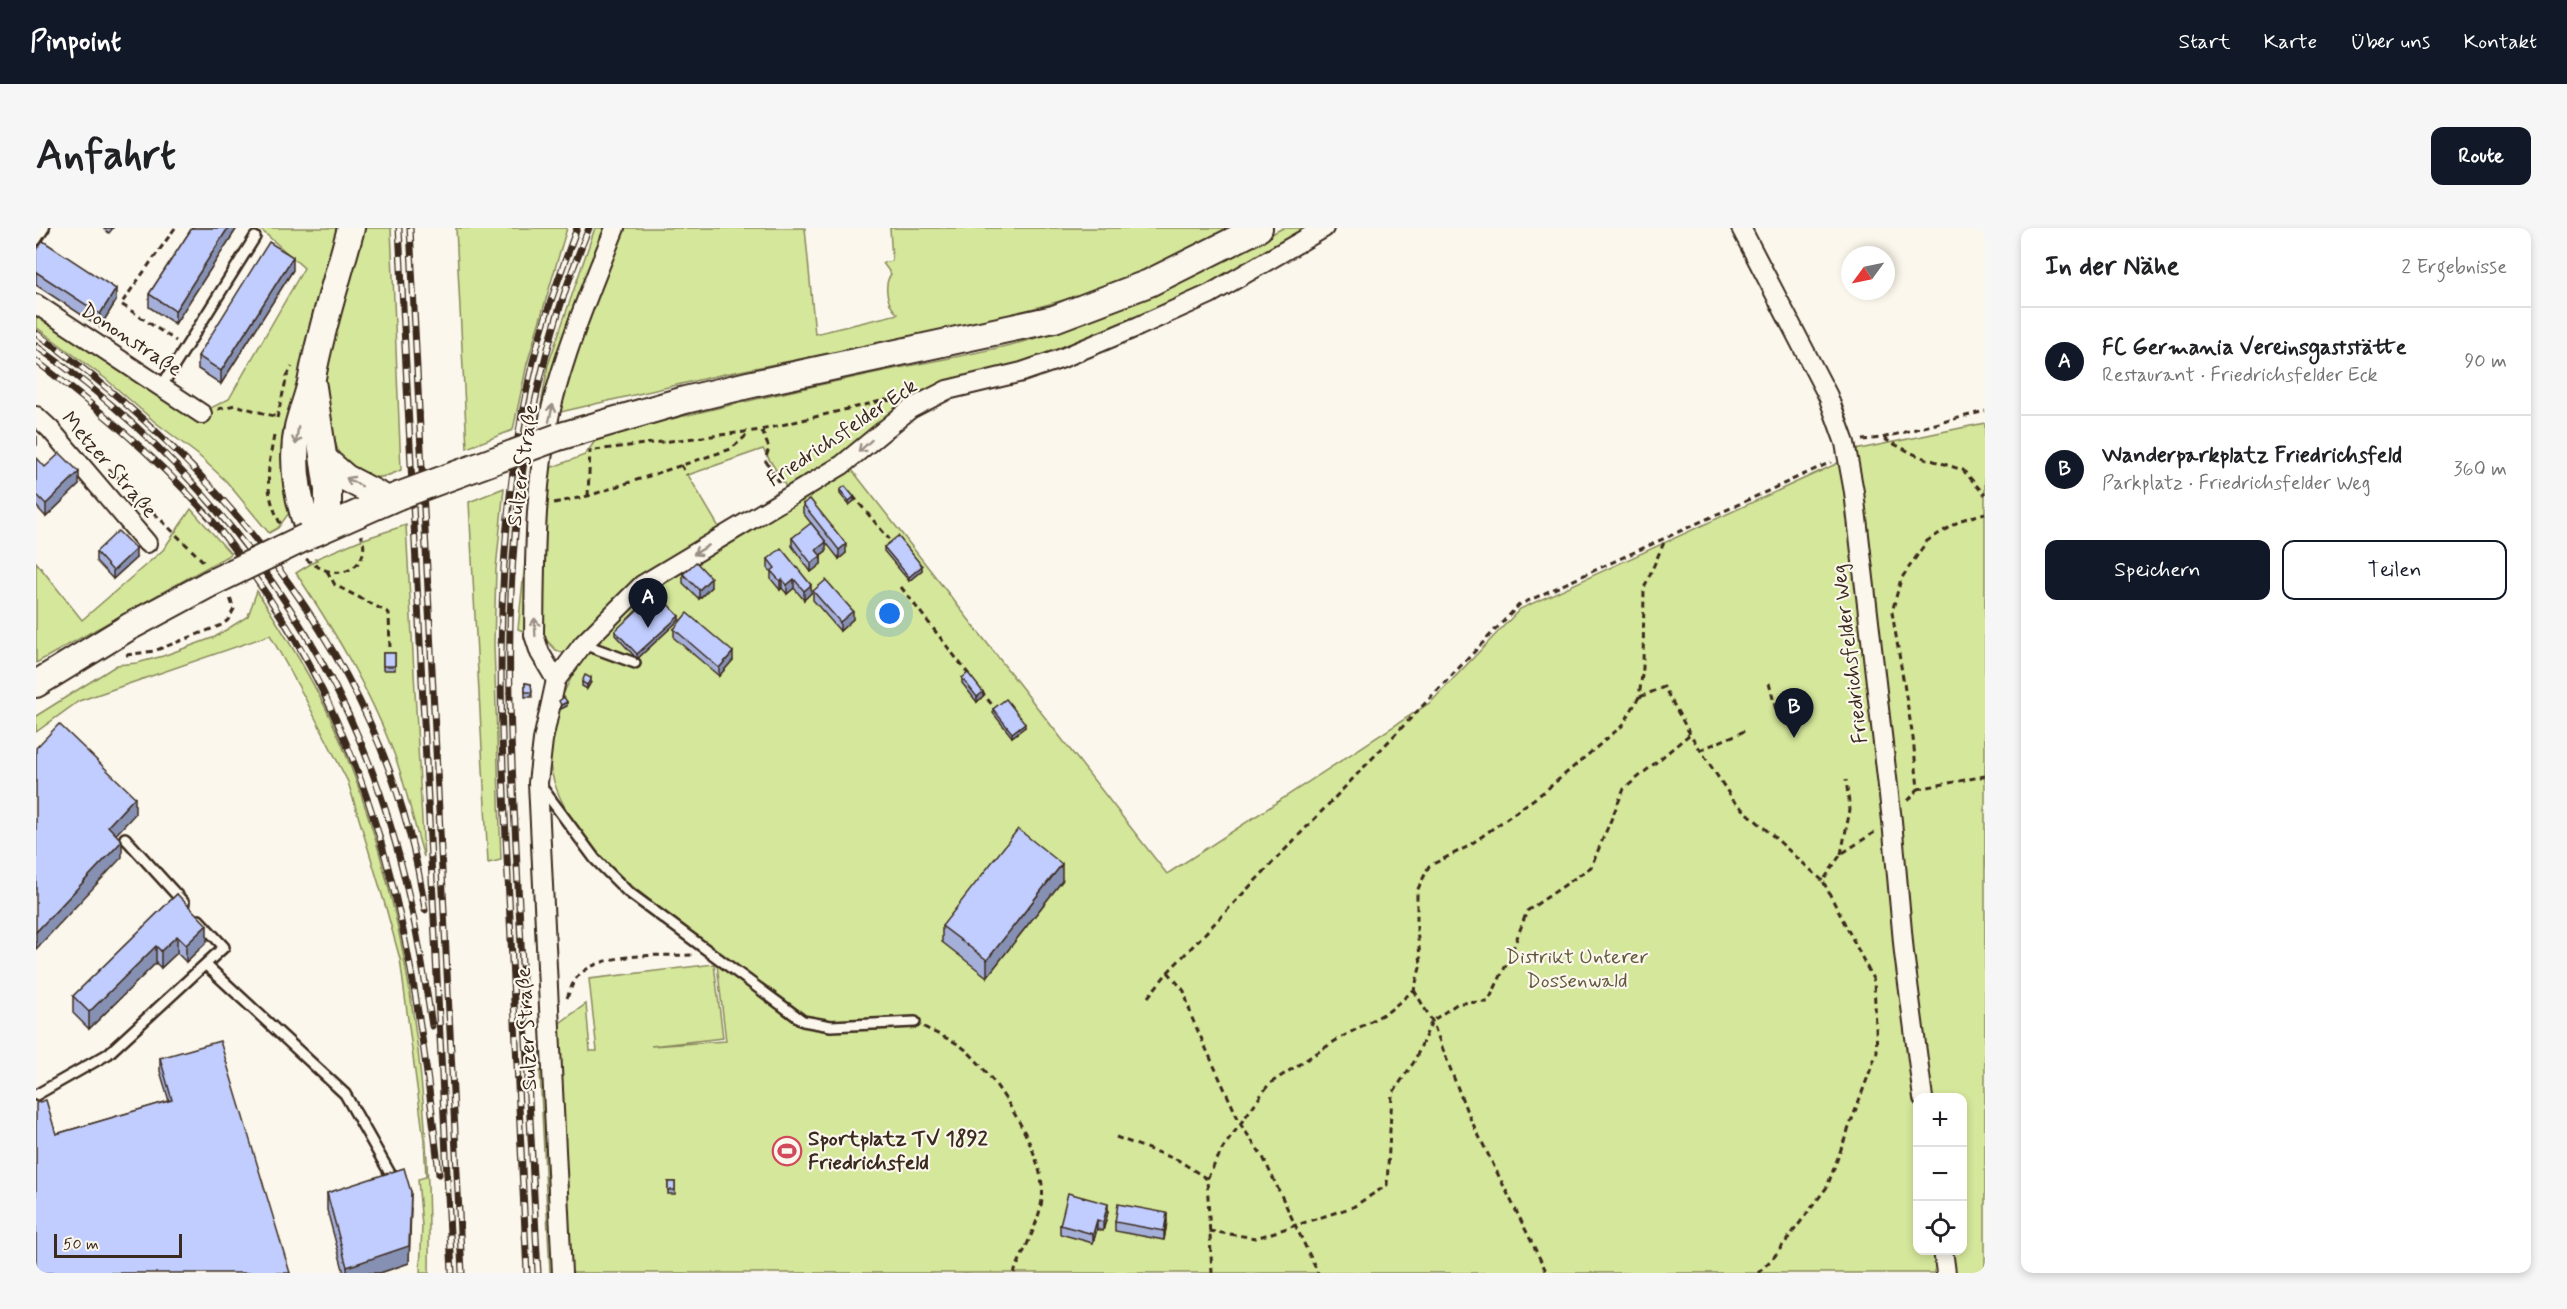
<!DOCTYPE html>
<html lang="de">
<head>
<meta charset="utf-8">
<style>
  :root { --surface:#fff; --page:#f6f6f6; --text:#202124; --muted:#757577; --line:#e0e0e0; --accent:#111827 }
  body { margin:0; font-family:Mynerve,sans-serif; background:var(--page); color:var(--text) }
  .controls { position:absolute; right:18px; bottom:18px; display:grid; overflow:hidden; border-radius:12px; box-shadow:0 3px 9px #0003 }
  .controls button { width:54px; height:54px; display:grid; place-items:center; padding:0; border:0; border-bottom:2px solid var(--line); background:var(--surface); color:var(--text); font:30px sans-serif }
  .compass { position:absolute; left:1805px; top:18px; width:54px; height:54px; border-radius:50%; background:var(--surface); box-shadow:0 3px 9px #0003; rotate:237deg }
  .scale { position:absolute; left:18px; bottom:15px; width:128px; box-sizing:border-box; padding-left:6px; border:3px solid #3b2a1e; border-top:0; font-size:16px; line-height:21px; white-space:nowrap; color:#3b2a1e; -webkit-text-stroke:4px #fbf7ec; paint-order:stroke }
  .you { position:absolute; left:854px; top:386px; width:21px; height:21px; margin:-15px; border:4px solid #fff; border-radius:50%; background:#1a73e8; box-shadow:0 0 0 9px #1a73e833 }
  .badge { display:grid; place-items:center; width:39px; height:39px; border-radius:50%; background:var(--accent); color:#fff; font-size:20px; font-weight:700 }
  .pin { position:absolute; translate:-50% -50px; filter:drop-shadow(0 2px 3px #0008) }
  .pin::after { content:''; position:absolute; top:32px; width:21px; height:18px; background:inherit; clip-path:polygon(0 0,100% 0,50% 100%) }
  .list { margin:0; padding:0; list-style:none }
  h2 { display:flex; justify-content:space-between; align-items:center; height:78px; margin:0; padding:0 24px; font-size:26px }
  h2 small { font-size:20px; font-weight:400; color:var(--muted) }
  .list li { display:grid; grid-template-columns:39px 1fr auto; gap:18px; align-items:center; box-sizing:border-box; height:108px; padding:0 24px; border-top:2px solid var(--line) }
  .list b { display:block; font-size:22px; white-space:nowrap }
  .list p { margin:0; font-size:20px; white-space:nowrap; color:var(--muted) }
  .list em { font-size:20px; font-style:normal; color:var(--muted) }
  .actions { display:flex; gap:12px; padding:18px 24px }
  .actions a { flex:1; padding:14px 0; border:2px solid var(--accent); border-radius:12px; text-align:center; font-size:21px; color:var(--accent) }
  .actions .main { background:var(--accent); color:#fff }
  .icon { flex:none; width:33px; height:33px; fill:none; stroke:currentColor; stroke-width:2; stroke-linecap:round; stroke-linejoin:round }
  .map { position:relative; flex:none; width:1949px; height:1045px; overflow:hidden; border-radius:12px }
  header { display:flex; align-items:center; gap:36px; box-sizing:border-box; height:84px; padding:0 30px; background:var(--accent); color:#fff }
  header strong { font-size:28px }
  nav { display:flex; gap:33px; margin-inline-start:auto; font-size:21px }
  .intro { display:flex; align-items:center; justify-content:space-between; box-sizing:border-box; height:144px; padding:0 36px }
  h1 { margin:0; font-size:42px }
  .button { padding:15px 27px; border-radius:12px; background:var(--accent); color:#fff; font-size:21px; font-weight:700 }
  main { display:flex; gap:36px; padding:0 36px }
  aside { flex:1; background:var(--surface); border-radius:12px; box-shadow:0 3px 9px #0003 }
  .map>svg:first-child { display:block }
</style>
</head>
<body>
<header>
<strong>Pinpoint</strong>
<nav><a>Start</a><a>Karte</a><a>Über uns</a><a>Kontakt</a></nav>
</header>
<div class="intro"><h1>Anfahrt</h1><a class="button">Route</a></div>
<main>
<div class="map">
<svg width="1949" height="1045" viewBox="0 0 1949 1045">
  <rect width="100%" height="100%" fill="#fbf7ec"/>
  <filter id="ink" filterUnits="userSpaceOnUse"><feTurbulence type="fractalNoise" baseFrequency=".0167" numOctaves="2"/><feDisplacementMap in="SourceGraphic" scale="12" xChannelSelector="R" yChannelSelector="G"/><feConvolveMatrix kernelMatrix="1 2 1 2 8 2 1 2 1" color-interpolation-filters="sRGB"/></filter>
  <g filter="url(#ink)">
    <g fill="#d5e79b" stroke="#88885c" stroke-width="1.5" fill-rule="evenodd">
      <path d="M223 0H355L365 242C339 255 333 249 307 237 296 209 291 183 290 153L265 150 253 285 242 300 233 305 190 253 161 226 119 194 70 151 0 99V84L159 188 193 171 268 40Z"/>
      <polygon points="420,0 531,0 491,136 477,202 431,220"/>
      <path d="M559 0H573L567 15 572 45 579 13 585 0H769L779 106 862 86C851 78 847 57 855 46L847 35 856 33 854 0H1201L1079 58 948 94 684 147 503 189 512 137Z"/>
      <path d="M1247 0H1276L1174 60 901 176 868 197 806 229 1131 646 1395 474 1484 381 1800 236 1819 222 1949 195V1045H514L504 843 522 837 518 799 550 776 554 823H561L553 751 678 736 687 810 615 818 690 813 681 736 689 729C624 679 524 619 513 531 509 498 529 460 545 432L520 422 511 413 482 401 498 246 549 227 559 213 569 207C656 186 743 165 830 147 883 135 938 127 990 113 1080 87 1165 44 1247 0ZM727 221 752 262 684 301 652 247ZM1882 870H1926V1022H1882Z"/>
      <polygon points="468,260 460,341 458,417 465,632 452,635 433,274"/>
      <polygon points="155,281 195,326 0,435 0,334 46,392 127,322"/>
      <path d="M370 297 388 629C377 594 370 557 357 523 331 457 299 404 260 345L281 332 279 331 322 313Z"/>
      <path d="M221 363C247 403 273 445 294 489 372 661 395 857 393 1045H384L386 998 382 951 390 949 388 912 364 731 350 680 312 554 269 470 234 407 43 473 0 504V488L81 437 101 435 127 428 179 409 212 388Z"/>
    </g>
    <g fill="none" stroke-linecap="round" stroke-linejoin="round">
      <g stroke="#3b2a1e" stroke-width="14">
        <g id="lane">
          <polyline points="0,12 8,0"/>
          <polyline points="125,159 219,9"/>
          <polyline points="547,416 599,435"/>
          <polyline points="504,557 559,631 591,663 767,793 795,798 879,794"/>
          <polyline points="89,610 148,675"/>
          <polyline points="170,737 309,866 356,949"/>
          <polyline points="0,867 72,826 188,719 163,692"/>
        </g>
      </g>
      <g stroke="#3b2a1e" stroke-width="22">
        <g id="street">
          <polyline points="1705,0 1792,168 1809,215 1818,264 1856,593 1868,725 1887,870"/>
          <polyline points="0,76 166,186"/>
          <polyline points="0,188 14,201 111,315"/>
          <path d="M520 452 504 425 498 407C499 332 498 258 514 185 529 122 555 60 579 0"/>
          <polyline points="1907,1022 1910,1045"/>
          <polyline points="526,1045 502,555 507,512 520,452 547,416 606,357 806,237 874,181 911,162 986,144 1024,131 1103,98 1174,66 1288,0"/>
        </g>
      </g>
      <g stroke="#3b2a1e" stroke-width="30">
        <g id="secondary">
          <polyline points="277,159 292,262 292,298"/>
          <polyline points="522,209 649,172 712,157 1018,91 1113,55 1223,0"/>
          <polyline points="288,231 310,250 352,272"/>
          <polyline points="278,305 362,268"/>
          <path d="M274 306C262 273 255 234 262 199 266 182 273 167 276 150 285 99 302 50 315 0"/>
          <polyline points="0,456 93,399 173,356"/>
        </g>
      </g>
      <g stroke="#3b2a1e" stroke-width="3" stroke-dasharray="6 4.5" stroke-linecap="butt">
        <polyline points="139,0 85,76 140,113"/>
        <polyline points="182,181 199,177 241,189"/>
        <polyline points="241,190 251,148 256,139"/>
        <polyline points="726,203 733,220 729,232 744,255"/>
        <path d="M238 208C231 244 228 264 245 297"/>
        <polyline points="1848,211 1882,228 1927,242 1949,267"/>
        <polyline points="1826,212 1846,210 1949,183"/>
        <polyline points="559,222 725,202 849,172 856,173"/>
        <polyline points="645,237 651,247"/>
        <polyline points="73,241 169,335"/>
        <polyline points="552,268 554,222"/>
        <polyline points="817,268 853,311"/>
        <polyline points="518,275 552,268 695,221 713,205"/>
        <path d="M270 331C276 335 284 341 292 343 316 350 335 329 325 307"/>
        <polyline points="291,343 299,357 353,385 354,422"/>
        <polyline points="865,359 934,448"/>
        <polyline points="90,427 118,423 186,397 192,392 198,381 194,370"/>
        <polyline points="1733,455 1740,482 1753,488"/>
        <polyline points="945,463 957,478"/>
        <polyline points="1604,469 1628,459 1654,506 1697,572 1787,653"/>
        <polyline points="1664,522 1711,502"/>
        <polyline points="1882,561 1949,548"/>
        <polyline points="1872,573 1882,561 1877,510 1856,384 1865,351 1891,313 1925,292 1949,285"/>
        <polyline points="1805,626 1814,582 1810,552"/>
        <polyline points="1132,744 1148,763 1156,790 1205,897 1227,929 1282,1045"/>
        <polyline points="1378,762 1396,793 1431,884 1511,1045"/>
        <polyline points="1112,769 1132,744 1483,377 1795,234"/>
        <path d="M531 770C534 763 537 753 542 748 567 723 623 728 657 727"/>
        <path d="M888 799C902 807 921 813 932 824 962 852 1012 930 1006 972 1002 997 988 1022 978 1045"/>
        <polyline points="1080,909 1142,932 1171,951"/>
        <polyline points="1173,1003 1220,1010 1317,979 1351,957 1356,866 1378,834 1396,793 1422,775 1452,774 1474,729 1491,683 1555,639 1588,561 1654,506"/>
        <polyline points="1176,1045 1171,951 1187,920 1233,856 1299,813 1353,783 1378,762 1385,736 1381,703 1381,663 1393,638 1431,619 1509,563 1587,497 1603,469 1607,440 1608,360 1629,312"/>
        <polyline points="1722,1045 1738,1029 1791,959 1841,824 1838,753 1787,653 1805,626 1839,604"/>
      </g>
      <use href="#lane" stroke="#fbf7ec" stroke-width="9"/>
      <use href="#street" stroke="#fbf7ec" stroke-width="18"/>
      <use href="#secondary" stroke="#fbf7ec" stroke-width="26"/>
      <g stroke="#3b2a1e" stroke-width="7">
        <g id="rail">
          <polyline points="363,0 416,1045"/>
          <polyline points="374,0 426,1045"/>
          <path d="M0 105C190 241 355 444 389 682"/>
          <path d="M0 118C167 236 298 404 356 603 375 666 386 732 396 798"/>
          <path d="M0 133C59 178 116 225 166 281 184 300 199 323 215 344 348 528 379 726 403 946"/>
          <path d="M491 1045C485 920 479 794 473 669 464 495 455 323 493 151 504 100 523 49 541 0"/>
          <path d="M502 1045C495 916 489 787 482 658 478 572 472 485 474 398 476 265 501 123 553 0"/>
        </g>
      </g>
      <use href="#rail" stroke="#fbf7ec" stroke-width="4.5" stroke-dasharray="14" stroke-linecap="butt"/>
      <g stroke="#3b2a1e" stroke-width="30" stroke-linecap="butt">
        <g id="secondary-bridge">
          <polyline points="362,268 522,209"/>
          <polyline points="173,356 270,309"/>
        </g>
      </g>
      <use href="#secondary-bridge" stroke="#fbf7ec" stroke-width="26"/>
    </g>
    <g fill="#a5b0da" stroke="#3b2a1e" stroke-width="1.5">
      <polygon points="67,0 77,0 73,5"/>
      <polygon points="156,0 201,0 139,96 113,79 113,66"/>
      <polygon points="0,23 80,73 64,99 0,57"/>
      <polygon points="257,42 185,156 162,141 162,128"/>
      <polygon points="0,231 9,239 43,257 10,289 0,278"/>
      <polygon points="804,262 818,273 813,277 804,266"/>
      <polygon points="767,276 810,325 803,331 767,285"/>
      <polygon points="756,310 790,323 785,327 785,336 775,344 756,318"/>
      <polygon points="848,319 886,342 873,353 848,323"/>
      <polygon points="60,324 100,330 77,351 60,333"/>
      <polygon points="732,331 775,365 768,372 758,360 751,366 746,360 744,362 735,351 735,344 732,340"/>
      <polygon points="647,346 675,359 663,371 647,355"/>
      <polygon points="777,363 817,391 804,403 777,372"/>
      <polygon points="643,392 601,431 579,407 579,403"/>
      <polygon points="638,401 697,432 683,448 638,410"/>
      <rect x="347" y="425" width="12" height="17"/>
      <polygon points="926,450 947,468 941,474 926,455"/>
      <polygon points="546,454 555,454 551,461 546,458"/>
      <polygon points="489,455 495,456 496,469 489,469"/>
      <polygon points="957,481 989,499 976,509 957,485"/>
      <polygon points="1026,653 951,749 906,714 906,698"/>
      <polygon points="141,666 171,714 150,734 141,725 125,740 120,735 53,801 37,785 37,768"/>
      <polygon points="124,830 254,1045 20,906 133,873 124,843"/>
      <rect x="632" y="954" width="7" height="12"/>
      <polygon points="291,965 375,980 373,1035 344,1045 308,1045 291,982"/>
      <polygon points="1072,984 1067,1003 1061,1001 1057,1015 1024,1006 1024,997"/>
      <polygon points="1079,994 1131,994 1128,1012 1079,1003"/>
    </g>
    <g fill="#8690b2" stroke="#3b2a1e" stroke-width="1.5">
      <polygon points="192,0 201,0 139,96 139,83"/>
      <polygon points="257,29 257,42 185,156 185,143"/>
      <polygon points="80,61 80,73 64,99 64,86"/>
      <polygon points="1,209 1,217 0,218 0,210"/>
      <polygon points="43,244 43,257 10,289 10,276"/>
      <polygon points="818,269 818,273 813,277 813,273"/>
      <polygon points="790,314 790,323 780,330 780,322"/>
      <polygon points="810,316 810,325 803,331 803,322"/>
      <polygon points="100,321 100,330 77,351 77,343"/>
      <polygon points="785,328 785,336 775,344 775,335"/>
      <polygon points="886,338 886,342 873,353 873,349"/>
      <polygon points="675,350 675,359 663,371 663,362"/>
      <polygon points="746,351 746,360 744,362 744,353"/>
      <polygon points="758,351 758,360 751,366 751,357"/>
      <polygon points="775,357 775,365 768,372 768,363"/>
      <polygon points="817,383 817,391 804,403 804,394"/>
      <polygon points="643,388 643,392 601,431 601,426"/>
      <polygon points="697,424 697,432 683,448 683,440"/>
      <polygon points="555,450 555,454 551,461 551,457"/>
      <polygon points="947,464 947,468 941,474 941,469"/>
      <polygon points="531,474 531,478 525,481 525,477"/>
      <polygon points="989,495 989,499 976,509 976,505"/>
      <polygon points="99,569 99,586 72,615 72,598"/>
      <polygon points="86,613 86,629 0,721 0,704"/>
      <polygon points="1026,636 1026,653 951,749 951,732"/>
      <polygon points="171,697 171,714 150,734 150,717"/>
      <polygon points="141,708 141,725 125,740 125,723"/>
      <polygon points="120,718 120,735 53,801 53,784"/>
      <polygon points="375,964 373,1035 344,1045 311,1045 311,1039"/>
      <polygon points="1072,976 1072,984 1067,1003 1067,994"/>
      <polygon points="1131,985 1131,994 1128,1012 1128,1003"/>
      <polygon points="1061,992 1061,1001 1057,1015 1057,1006"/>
    </g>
    <g fill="#c0cdfe" stroke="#3b2a1e" stroke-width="1.5">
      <polygon points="156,0 192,0 139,83 113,66"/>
      <polygon points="7,13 80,61 64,86 0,44 0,23"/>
      <polygon points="233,14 257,29 185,143 162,128"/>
      <polygon points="24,225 43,244 10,276 0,266 0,231 1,230 9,239"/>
      <polygon points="809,258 818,269 813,273 804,262"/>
      <polygon points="774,271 810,316 803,322 767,276"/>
      <polygon points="775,295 790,314 780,322 785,328 775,335 756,310"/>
      <polygon points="82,303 100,321 77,343 60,324"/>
      <polygon points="862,308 886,338 873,349 848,319"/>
      <polygon points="745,320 775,357 768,363 758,351 751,357 746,351 744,353 735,343 739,340 732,331"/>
      <polygon points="660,334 675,350 663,362 647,346"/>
      <polygon points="790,352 817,383 804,394 777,363"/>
      <polygon points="620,364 643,388 601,426 579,403"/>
      <polygon points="651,385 697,424 683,440 638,401"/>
      <rect x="347" y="425" width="12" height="13"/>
      <polygon points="932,445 947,464 941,469 926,450"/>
      <polygon points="549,447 555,450 551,457 546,454"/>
      <polygon points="489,455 495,456 496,464 489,464"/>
      <polygon points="528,469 531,474 525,477 523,473"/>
      <polygon points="970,471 989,495 976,505 957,481"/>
      <polygon points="23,496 99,569 72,598 86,613 0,704 0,520"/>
      <polygon points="982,601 1026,636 951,732 906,698"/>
      <polygon points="141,666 171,697 150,717 141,708 125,723 120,718 53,784 37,768"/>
      <polygon points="184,813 254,1045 0,1045 0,875 10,872 20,906 136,872 124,830"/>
      <polygon points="368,940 375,964 373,1018 311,1039 291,965"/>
      <rect x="632" y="954" width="7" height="8"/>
      <polygon points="1032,965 1072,976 1067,994 1061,992 1057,1006 1024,997"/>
      <polygon points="1082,976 1131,985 1128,1003 1079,994"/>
    </g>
    <defs><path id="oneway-shaft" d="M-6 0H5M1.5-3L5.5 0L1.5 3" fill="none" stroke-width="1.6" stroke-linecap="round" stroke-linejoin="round" transform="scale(1.5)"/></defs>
    <g stroke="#9b9085">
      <use href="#oneway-shaft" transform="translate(515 185) rotate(-77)"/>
      <use href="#oneway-shaft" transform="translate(261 208) rotate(98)"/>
      <use href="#oneway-shaft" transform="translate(829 218) rotate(138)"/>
      <use href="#oneway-shaft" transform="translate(318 254) rotate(-152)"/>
      <use href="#oneway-shaft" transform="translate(665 322) rotate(149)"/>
      <use href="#oneway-shaft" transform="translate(499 399) rotate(-92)"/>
    </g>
  </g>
  <defs>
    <g id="stadium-ring" transform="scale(1.5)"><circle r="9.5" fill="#fbf7ec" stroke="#d1495b" stroke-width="1.5"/><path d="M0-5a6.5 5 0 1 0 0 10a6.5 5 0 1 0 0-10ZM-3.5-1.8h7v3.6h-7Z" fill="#d1495b"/></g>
  </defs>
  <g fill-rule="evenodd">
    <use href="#stadium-ring" x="751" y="923"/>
  </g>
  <g text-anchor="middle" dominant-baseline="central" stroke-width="4.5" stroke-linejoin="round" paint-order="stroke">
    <g font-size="21" fill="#3b2a1e" stroke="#fbf7ec">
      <text transform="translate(95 112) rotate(33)">Dononstraße</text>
      <text transform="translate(806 205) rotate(-34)">Friedrichsfelder Eck</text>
      <text transform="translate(73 237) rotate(49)">Metzer Straße</text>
      <text transform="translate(487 237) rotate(-82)">Sulzer Straße</text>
      <text transform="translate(1814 426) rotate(-97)">Friedrichsfelder Weg</text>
      <text transform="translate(491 801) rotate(-93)">Sulzer Straße</text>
    </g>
    <g font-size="21" fill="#62593d" stroke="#fbf7ec">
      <text x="1541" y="729">Distrikt Unterer<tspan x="1541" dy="24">Dossenwald</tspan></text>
    </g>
    <g font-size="21" font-weight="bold" fill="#3b2a1e" stroke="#fbf7ec" text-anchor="start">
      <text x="772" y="911">Sportplatz TV 1892<tspan x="772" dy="24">Friedrichsfeld</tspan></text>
    </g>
  </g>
</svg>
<div class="controls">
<button>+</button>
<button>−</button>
<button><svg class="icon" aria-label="locate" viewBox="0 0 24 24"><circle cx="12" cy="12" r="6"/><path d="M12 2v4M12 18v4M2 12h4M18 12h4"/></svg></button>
</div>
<svg class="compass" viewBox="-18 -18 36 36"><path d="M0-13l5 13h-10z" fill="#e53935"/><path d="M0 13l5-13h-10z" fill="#757577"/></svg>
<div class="scale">50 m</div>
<div class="you"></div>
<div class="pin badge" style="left:612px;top:400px">A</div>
<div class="pin badge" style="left:1758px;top:510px">B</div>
</div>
<aside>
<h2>In der Nähe<small>2 Ergebnisse</small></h2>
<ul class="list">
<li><span class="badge">A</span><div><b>FC Germania Vereinsgaststätte</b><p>Restaurant · Friedrichsfelder Eck</p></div><em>90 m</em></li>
<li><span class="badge">B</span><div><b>Wanderparkplatz Friedrichsfeld</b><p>Parkplatz · Friedrichsfelder Weg</p></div><em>360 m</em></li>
</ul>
<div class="actions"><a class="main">Speichern</a><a>Teilen</a></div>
</aside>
</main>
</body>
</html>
